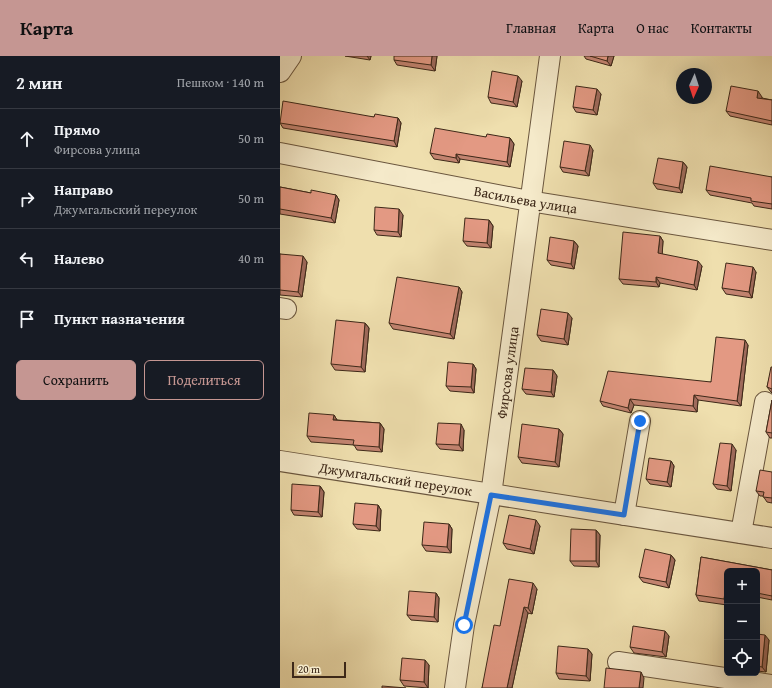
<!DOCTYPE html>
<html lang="ru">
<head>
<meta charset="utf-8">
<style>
  :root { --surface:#171b24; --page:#242831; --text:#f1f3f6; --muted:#9ea1a6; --line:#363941; --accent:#c59692 }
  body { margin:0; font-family:"Gentium Book Plus",serif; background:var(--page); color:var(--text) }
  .controls { position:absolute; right:12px; bottom:12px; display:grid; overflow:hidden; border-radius:6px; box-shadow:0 4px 16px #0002 }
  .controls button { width:36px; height:36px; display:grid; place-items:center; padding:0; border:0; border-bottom:1px solid var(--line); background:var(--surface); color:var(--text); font:20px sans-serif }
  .compass { position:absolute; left:396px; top:12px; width:36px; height:36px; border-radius:50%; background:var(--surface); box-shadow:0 4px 16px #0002; rotate:183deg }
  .scale { position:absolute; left:12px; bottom:10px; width:54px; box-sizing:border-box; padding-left:4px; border:2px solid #3d2818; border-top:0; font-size:11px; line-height:14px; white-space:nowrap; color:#3d2818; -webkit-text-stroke:3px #f5eaca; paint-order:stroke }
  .stop { position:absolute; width:12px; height:12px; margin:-9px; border:3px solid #1a73e8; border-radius:50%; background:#fff }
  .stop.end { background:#1a73e8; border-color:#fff; box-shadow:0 1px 4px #0008 }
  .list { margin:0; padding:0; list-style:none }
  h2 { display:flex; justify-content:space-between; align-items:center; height:52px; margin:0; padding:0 16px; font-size:17px }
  h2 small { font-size:13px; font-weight:400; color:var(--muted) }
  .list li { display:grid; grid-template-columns:26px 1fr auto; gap:12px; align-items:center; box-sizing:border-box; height:60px; padding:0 16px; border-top:1px solid var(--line) }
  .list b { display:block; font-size:15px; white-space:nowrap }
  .list p { margin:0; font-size:13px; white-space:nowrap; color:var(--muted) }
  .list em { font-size:13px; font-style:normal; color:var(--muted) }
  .actions { display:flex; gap:8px; padding:12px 16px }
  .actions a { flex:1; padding:9px 0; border:1px solid var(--accent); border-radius:6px; text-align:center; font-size:14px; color:var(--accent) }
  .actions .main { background:var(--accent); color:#111 }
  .icon { flex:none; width:22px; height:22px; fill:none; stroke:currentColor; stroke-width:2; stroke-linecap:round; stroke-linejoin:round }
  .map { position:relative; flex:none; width:492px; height:632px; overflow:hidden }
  header { display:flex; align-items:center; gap:24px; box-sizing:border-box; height:56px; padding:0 20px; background:var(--accent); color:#111 }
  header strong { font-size:19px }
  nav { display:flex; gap:22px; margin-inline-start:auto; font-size:14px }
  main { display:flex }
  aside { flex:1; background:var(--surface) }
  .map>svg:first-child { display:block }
</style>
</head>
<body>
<header>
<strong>Карта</strong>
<nav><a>Главная</a><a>Карта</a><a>О нас</a><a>Контакты</a></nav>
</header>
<main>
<aside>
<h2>2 мин<small>Пешком · 140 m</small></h2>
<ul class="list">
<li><svg class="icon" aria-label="ahead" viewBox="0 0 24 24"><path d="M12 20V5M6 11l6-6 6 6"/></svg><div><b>Прямо</b><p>Фирсова улица</p></div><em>50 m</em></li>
<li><svg class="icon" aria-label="right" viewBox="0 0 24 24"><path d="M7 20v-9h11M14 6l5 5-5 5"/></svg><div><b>Направо</b><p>Джумгальский переулок</p></div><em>50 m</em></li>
<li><svg class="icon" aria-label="left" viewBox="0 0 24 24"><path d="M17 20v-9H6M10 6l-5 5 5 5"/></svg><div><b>Налево</b></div><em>40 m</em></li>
<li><svg class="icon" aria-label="arrive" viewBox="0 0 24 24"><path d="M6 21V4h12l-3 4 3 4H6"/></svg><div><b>Пункт назначения</b></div></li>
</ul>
<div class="actions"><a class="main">Сохранить</a><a>Поделиться</a></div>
</aside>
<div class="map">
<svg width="492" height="632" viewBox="0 0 492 632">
  <rect width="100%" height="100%" fill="#efdfae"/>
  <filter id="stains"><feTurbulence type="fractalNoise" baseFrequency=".005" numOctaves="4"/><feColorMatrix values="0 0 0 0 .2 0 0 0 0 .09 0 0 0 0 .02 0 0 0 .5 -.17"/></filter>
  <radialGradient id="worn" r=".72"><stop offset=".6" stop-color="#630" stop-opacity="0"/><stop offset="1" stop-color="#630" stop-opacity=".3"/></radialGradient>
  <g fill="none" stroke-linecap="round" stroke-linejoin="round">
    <g stroke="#6a563e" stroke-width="22">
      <g id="minor">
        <polyline points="0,16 11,0"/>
        <path id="s1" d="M0 97 249 145 492 184"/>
        <polyline points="0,252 6,253"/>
        <path id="s2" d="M0 405 492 482"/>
        <polyline points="344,459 360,365"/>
        <polyline points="461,477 485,346"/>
        <polyline points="338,606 492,629"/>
        <path id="s3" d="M175 632 184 569 211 439 270 0"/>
      </g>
    </g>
    <use href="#minor" stroke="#f5eaca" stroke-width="20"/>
  </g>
  <g fill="#c38471" stroke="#3d2818">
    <polygon points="65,0 91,0 90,4"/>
    <polygon points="157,0 155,15 117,9 114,4"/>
    <polygon points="304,0 334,0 331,10 306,3"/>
    <polygon points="242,25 237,51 211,47 208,41"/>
    <polygon points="321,38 317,59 296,56 293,51"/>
    <polygon points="482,41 482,42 492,44 492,69 450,60 446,55"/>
    <polygon points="94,61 118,62 121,67 117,91 3,72 0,67 0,64"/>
    <polygon points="206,81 230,82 234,88 230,111 180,103 179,107 154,103 150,97"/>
    <polygon points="313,94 309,120 283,116 280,111"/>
    <polygon points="403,106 407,111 402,137 377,133 373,127"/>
    <polygon points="492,121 492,153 474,150 472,147 430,139 426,134"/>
    <polygon points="0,131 31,137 56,139 59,144 55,167 0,158"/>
    <polygon points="123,159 121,181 97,179 94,174"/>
    <polygon points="209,164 213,170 211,192 187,190 183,185"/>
    <polygon points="380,180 383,185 382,198 422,210 417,234 380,227 379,231 343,228 339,223"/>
    <polygon points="294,185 298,190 294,213 271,209 267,204"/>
    <polygon points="0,198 27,206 22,241 0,239"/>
    <polygon points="476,216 472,242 446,238 442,232"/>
    <polygon points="179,231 182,236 174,283 113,273 109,267"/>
    <polygon points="292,262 288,289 261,285 257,279"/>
    <polygon points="85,267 89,272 85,316 55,314 51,308"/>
    <polygon points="468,289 461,350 418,344 417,356 354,349 351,357 323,350 320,345 431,326"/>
    <polygon points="193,308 196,313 194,337 170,335 166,330"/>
    <polygon points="492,311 492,337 491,336 487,331"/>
    <polygon points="273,314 277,320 274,341 246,338 242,333"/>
    <polygon points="492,344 492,382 490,382 486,376"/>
    <polygon points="54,359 57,364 100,367 104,373 102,396 77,394 74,389 31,386 27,380"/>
    <polygon points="279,373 283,378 279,411 242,407 238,401"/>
    <polygon points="184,374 183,395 160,393 156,388"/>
    <polygon points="456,394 451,435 437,433 433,428"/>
    <polygon points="391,405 394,410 391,431 370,428 366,423"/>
    <polygon points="492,416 492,447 487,446 483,440 480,440 476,435"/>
    <polygon points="40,430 44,436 42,461 14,459 11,454"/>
    <polygon points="98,449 101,454 100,475 77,473 73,468"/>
    <polygon points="169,468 172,473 171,497 146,495 142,489"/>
    <polygon points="260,470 254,498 227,493 223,487"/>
    <polygon points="316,474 320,479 319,511 294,510 290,505"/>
    <polygon points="391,499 395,504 389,532 363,526 359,521"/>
    <polygon points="421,501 492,514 492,544 477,541 477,515 447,515 447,549 419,545 416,539"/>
    <polygon points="257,533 252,558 248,557 232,632 202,632 220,570"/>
    <polygon points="156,537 159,542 158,566 131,564 127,559"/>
    <polygon points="477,578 489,584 486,616 477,615"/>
    <polygon points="389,580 386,601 354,597 350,591"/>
    <polygon points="308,593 312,598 310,625 279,623 276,617"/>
    <polygon points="149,609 148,632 124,630 120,624"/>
  </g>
  <g fill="#9f6b5c" stroke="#3d2818">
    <polygon points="87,0 91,0 90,4"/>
    <polygon points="152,0 157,0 155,15 151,9"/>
    <polygon points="328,0 334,0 331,10 327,5"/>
    <polygon points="238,20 242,25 237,51 233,46"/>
    <polygon points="317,33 321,38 317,59 313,54"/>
    <polygon points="478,35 482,41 481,47 477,42"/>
    <polygon points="118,62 121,67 117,91 114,85"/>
    <polygon points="230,82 234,88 230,111 227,106"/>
    <polygon points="310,89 313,94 309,120 305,115"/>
    <polygon points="176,98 180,103 179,107 176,102"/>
    <polygon points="403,106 407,111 402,137 399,132"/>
    <polygon points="56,139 59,144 55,167 51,162"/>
    <polygon points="119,153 123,159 121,181 118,176"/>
    <polygon points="209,164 213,170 211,192 207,187"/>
    <polygon points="380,180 383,185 382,202 378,197"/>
    <polygon points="294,185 298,190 294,213 291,208"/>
    <polygon points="23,200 27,206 22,241 18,236"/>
    <polygon points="418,205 422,210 417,234 414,229"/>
    <polygon points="473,211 476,216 472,242 469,236"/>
    <polygon points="376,221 380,227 379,231 376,226"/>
    <polygon points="179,231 182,236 174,283 170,278"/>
    <polygon points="288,257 292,262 288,289 284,283"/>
    <polygon points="85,267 89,272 85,316 81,311"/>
    <polygon points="465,284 468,289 461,350 457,345"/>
    <polygon points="193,308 196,313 194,337 191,331"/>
    <polygon points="273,314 277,320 274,341 271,336"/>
    <polygon points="414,339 418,344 417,356 413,350"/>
    <polygon points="350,343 354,349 351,357 348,352"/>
    <polygon points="54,359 57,364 53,364"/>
    <polygon points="100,367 104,373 102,396 99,391"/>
    <polygon points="181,368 184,374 183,395 179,389"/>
    <polygon points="279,373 283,378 279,411 275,406"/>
    <polygon points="452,388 456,394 451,435 447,430"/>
    <polygon points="391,405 394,410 391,431 387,426"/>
    <polygon points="40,430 44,436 42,461 38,456"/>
    <polygon points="98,449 101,454 100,475 96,470"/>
    <polygon points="256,464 260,470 254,498 250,493"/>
    <polygon points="169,468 172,473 171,497 167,491"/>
    <polygon points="316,474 320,479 319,511 316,505"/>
    <polygon points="391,499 395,504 389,532 386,526"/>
    <polygon points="253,527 257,533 252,558 248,552"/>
    <polygon points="446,530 447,532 447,548 444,543"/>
    <polygon points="156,537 159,542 158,566 154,561"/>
    <polygon points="244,551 248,557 232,632 227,632"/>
    <polygon points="385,575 389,580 386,601 382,596"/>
    <polygon points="485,579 489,584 486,616 482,611"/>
    <polygon points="308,593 312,598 310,625 306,620"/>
    <polygon points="145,604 149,609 148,632 144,626"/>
    <polygon points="361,616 364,622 363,632 359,632"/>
  </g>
  <g fill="#e39983" stroke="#3d2818">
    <polygon points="114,0 152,0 151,9 114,4"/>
    <polygon points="310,0 328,0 327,5"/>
    <polygon points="212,15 238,20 233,46 208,41"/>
    <polygon points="296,30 317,33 313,54 293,51"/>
    <polygon points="451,30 478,35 477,42 492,44 492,65 446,55"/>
    <polygon points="3,45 94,61 95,58 118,62 114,85 0,67"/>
    <polygon points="155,72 206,81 207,78 230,82 227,106 176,98 176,102 150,97"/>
    <polygon points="284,85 310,89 305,115 280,111"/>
    <polygon points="378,102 403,106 399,132 373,127"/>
    <polygon points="430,110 492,121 492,148 471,145 471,142 426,134"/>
    <polygon points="0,131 31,137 31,134 56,139 51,162 0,153"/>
    <polygon points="95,151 119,153 118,176 94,174"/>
    <polygon points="185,162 209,164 207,187 183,185"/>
    <polygon points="343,176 380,180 378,197 418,205 414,229 376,221 376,226 339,223"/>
    <polygon points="270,181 294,185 291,208 267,204"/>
    <polygon points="0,198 23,200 18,236 0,234"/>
    <polygon points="446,207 473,211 469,236 442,232"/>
    <polygon points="117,221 179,231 170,278 109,267"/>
    <polygon points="261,253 288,257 284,283 257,279"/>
    <polygon points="56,264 85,267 81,311 51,308"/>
    <polygon points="436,281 465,284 457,345 414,339 413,350 350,343 348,352 320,345 328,315 431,326"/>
    <polygon points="168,306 193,308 191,331 166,330"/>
    <polygon points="491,311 492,311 492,333 487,331"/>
    <polygon points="245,312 273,314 271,336 242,333"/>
    <polygon points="492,344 492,377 486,376"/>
    <polygon points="29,357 54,359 53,364 100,367 99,391 73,389 74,384 27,380"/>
    <polygon points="158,367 181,368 179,389 156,388"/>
    <polygon points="242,368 279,373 275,406 238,401"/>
    <polygon points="440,387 452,388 447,430 433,428"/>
    <polygon points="369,402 391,405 387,426 366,423"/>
    <polygon points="480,414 492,416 492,442 483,441 484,436 476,435"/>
    <polygon points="12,428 40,430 38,456 11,454"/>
    <polygon points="75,447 98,449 96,470 73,468"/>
    <polygon points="229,459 256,464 250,493 223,487"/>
    <polygon points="144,466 169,468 167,491 142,489"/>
    <polygon points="291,473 316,474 316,505 290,505"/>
    <polygon points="365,493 391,499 386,526 359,521"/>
    <polygon points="421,501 492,514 492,540 477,537 477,515 447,515 447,531 446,530 444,543 416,539"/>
    <polygon points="229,523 253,527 248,552 244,551 227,632 202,632 214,569 220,570"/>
    <polygon points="129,535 156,537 154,561 127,559"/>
    <polygon points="353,570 385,575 382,596 350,591"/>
    <polygon points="477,578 485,579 482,611 477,610"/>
    <polygon points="278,590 308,593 306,620 276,617"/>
    <polygon points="122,602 145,604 144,626 120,624"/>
    <polygon points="326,612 361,616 359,632 324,632"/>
    <polygon points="102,630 126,632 102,632"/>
  </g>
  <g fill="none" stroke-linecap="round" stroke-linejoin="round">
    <polyline stroke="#1a73e8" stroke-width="5" points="184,569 211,439 344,459 360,365"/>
  </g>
  <g text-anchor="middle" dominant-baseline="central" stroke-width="4" stroke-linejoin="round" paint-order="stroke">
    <g font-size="14" fill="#3d2818" stroke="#f5eaca">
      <text stroke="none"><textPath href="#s1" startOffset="250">Васильева улица</textPath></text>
      <text stroke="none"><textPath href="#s3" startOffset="320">Фирсова улица</textPath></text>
      <text stroke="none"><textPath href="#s2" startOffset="117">Джумгальский переулок</textPath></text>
    </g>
  </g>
  <rect width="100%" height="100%" filter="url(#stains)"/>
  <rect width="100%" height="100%" fill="url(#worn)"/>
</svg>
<div class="controls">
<button>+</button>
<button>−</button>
<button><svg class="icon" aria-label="locate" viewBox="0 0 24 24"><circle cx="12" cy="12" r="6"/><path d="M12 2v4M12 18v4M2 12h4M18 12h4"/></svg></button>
</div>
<svg class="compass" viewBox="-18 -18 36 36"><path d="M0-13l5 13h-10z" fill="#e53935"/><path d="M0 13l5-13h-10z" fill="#9ea1a6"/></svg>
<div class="scale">20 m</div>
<div class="stop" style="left:184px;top:569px"></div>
<div class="stop end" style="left:360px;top:365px"></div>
</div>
</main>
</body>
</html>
